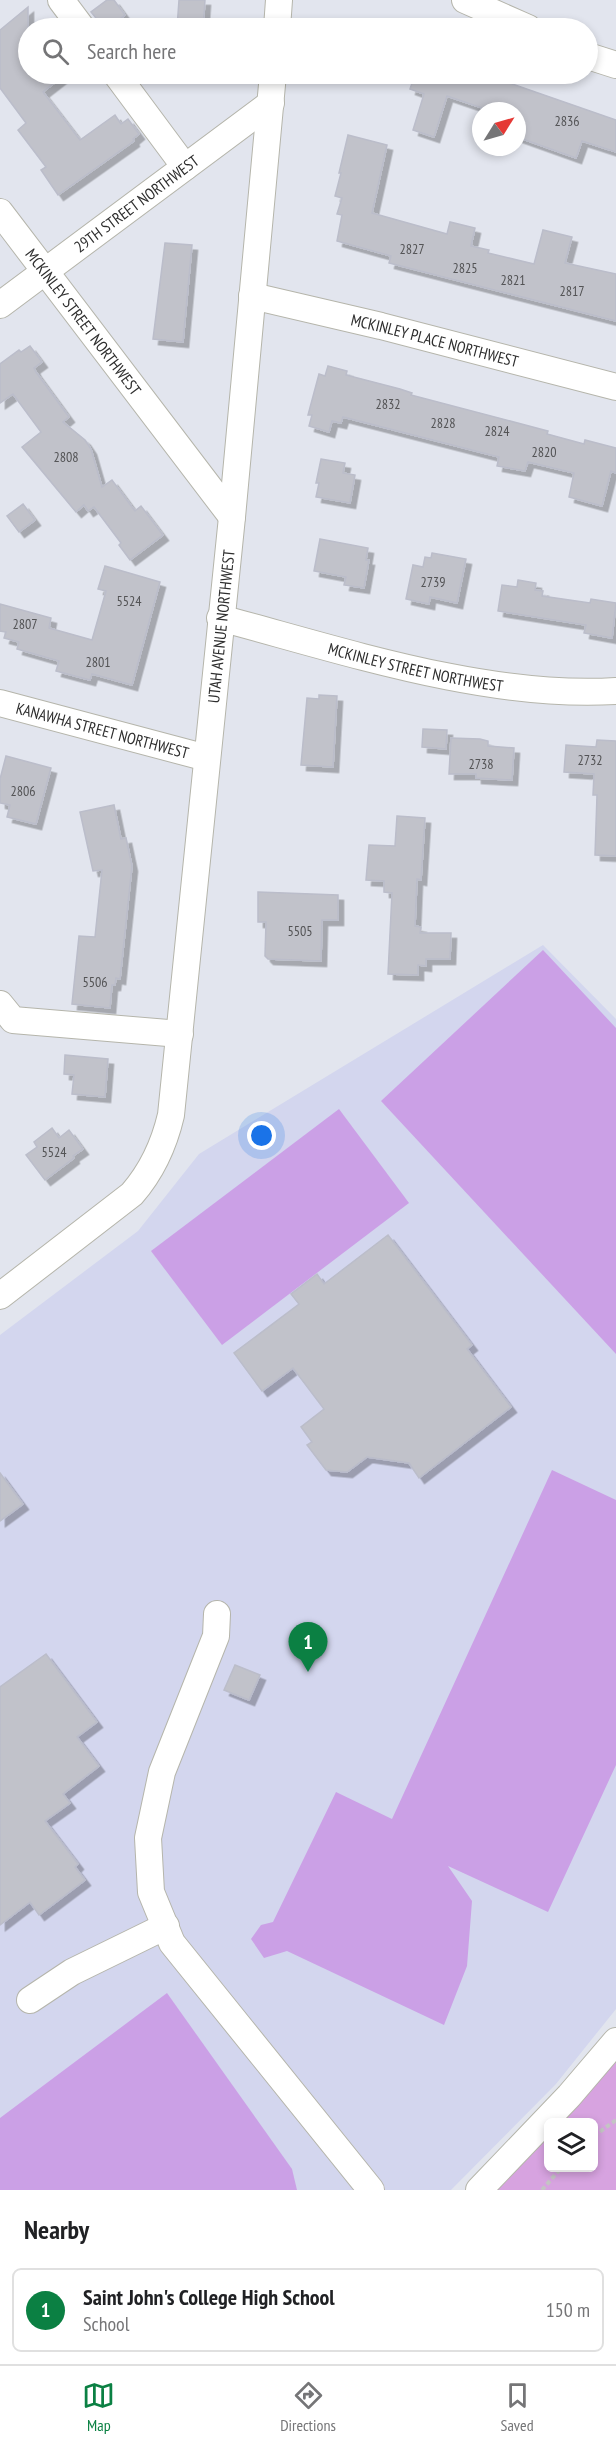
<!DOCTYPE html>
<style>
:root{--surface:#fff;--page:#f2f2f2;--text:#202124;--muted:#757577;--line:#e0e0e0;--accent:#0b8043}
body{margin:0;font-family:"PT Sans Narrow",sans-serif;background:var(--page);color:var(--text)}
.controls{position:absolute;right:18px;bottom:18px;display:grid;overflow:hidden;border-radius:9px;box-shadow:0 3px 9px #0003}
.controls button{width:54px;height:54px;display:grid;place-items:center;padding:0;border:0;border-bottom:2px solid var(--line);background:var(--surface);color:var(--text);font:30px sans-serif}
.compass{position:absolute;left:472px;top:102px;width:54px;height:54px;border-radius:50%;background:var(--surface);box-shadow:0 3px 9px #0003;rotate:53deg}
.you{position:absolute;left:262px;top:1136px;width:21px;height:21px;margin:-15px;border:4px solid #fff;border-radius:50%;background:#1a73e8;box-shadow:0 0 0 9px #1a73e833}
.badge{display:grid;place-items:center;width:39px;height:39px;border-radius:50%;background:var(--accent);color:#fff;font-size:20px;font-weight:700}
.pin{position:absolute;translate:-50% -50px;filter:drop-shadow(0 2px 3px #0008)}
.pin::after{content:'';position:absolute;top:32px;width:21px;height:18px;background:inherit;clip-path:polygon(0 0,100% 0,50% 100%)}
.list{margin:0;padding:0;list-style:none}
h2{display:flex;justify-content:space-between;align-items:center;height:78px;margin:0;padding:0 24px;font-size:26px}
h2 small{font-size:20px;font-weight:400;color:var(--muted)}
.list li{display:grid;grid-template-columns:39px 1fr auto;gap:18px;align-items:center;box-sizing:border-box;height:84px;margin:0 12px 12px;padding:0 12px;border:2px solid var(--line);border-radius:9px}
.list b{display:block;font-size:22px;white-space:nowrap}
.list p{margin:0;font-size:20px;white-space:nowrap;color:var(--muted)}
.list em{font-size:20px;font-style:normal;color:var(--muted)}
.icon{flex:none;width:33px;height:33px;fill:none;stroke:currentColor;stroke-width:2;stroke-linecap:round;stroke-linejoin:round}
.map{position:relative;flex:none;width:616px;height:2190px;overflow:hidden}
.search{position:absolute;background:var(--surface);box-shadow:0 3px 9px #0003;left:18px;right:18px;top:18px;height:66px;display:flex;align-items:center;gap:15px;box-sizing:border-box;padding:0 21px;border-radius:33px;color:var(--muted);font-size:22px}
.sheet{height:174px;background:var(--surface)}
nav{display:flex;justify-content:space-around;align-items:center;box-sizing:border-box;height:84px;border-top:2px solid var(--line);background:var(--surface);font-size:16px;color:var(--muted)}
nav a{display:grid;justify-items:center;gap:3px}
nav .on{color:var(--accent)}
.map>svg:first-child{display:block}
.education{fill:#d3d6ee}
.green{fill:#d7a3e0}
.pitch{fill:#cba0e6}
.building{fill:#c1c2ca;stroke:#bbbdca;stroke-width:1.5;filter:url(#shadow)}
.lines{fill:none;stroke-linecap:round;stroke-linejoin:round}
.minor-casing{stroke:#b5b5ab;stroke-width:28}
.path{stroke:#c4c4c4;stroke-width:4;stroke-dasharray:4.5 3;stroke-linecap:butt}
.minor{stroke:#fff;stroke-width:26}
.labels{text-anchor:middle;stroke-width:4.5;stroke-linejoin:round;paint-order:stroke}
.number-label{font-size:14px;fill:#535355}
.street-label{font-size:16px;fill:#2e2e2e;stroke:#fff}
</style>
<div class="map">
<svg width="616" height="2190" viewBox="0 0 616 2190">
<defs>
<filter id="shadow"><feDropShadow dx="5.5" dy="5.5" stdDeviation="0" flood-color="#0004"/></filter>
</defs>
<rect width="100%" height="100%" fill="#e2e5ee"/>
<polygon class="education" points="543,945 616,1019 616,2009 556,2084 451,2190 0,2190 0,1335 138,1231 199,1154"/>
<polygon class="green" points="616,2060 616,2190 495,2190 548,2134 548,2168 594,2168 594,2122 559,2122"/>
<g class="pitch">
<polygon points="543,950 616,1028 616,1354 381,1101"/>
<polygon points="339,1109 409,1203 222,1345 151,1251"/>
<polygon points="552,1470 616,1500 616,1765 548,1912 448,1866 472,1901 467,1966 444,2025 287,1951 264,1958 251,1939 261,1925 273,1922 336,1792 392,1819"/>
<polygon points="167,1993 292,2169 297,2190 0,2190 0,2118"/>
</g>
<g class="building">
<polygon points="107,0 114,0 125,15 109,28 104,28 91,12"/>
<polygon points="179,0 205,0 203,28 177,28"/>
<polygon points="28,7 28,74 66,74 43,92 80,140 115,115 121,124 128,119 139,134 133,139 134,141 58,195 41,170 46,167 18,130 26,123 0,88 0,30"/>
<polygon points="415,74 493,74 492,77 616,120 616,152 582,141 576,158 517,137 517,111 491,111 447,96 434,137 413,130 424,94 410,89"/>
<polygon points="348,135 387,145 372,213 447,234 450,222 475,228 471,246 489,250 488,253 534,264 543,230 572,237 565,263 616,274 616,321 389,263 391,256 337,241 342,215 337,214 342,198 335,196 341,173 339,173"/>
<polygon points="165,243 192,245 183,342 153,339"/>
<polygon points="30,346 42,362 34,368 36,372 69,417 63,422 85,440 91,449 102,487 112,480 135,511 141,506 163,535 130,560 119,545 121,543 94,507 88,511 84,505 76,512 22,447 41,432 13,394 0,403 0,364 19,350 21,352"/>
<polygon points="328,366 347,371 346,375 400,389 412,393 411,395 548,431 547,434 584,444 585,440 616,448 616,473 611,471 602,506 569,497 574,473 528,462 525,471 497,466 499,457 343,417 341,423 332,421 329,432 309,426 312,415 308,415 319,374 325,376"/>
<polygon points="321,459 345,463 343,473 355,475 350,503 316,497 319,483 316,483"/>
<polygon points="23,504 35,520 19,532 7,516"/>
<polygon points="320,539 368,548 366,560 369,560 364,588 344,585 346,577 314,571"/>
<polygon points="432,553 466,559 457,603 430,597 429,604 406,599 413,565 423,567 425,557 431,558"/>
<polygon points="105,566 160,582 132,685 92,674 90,680 56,671 59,661 17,649 19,642 4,638 6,632 0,631 0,604 51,618 49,628 92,640 106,591 98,589"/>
<polygon points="518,580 536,583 535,590 543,591 542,596 590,603 591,599 616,603 612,638 584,633 586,625 498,611 502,585 517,587"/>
<polygon points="319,695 337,696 333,767 301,765 307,698 319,699"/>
<polygon points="423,729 447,730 446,749 422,747"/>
<polygon points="451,738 480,739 488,741 488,746 514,748 512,780 476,778 476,774 449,774"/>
<polygon points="597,740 616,741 616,856 595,855 597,795 593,795 594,774 564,772 566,745 596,747"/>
<polygon points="6,756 51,768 36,824 7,817 10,805 0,803 0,779"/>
<polygon points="114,805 121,839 126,838 132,866 120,979 116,978 115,985 112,985 110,1008 72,1004 79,936 95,937 102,870 93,871 80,812"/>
<polygon points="397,816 425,818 421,880 417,879 415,926 421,927 420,933 451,933 450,959 426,959 426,966 418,965 418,975 388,974 392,893 384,892 384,881 366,880 369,845 395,846"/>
<polygon points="258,892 338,895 338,920 322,920 321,961 268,959 265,956 266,922 258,922"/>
<polygon points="65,1055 108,1059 105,1097 72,1094 74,1075 64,1074"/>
<polygon points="52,1128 59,1138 69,1130 83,1149 73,1156 74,1158 45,1180 26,1155 37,1147 34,1142"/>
<polygon points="388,1235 472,1345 467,1349 511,1407 419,1478 409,1463 367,1457 347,1472 326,1470 307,1445 312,1442 301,1427 324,1409 293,1368 262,1391 234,1353 299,1304 291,1294 317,1274 324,1284"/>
<polygon points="0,1473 23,1504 0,1521"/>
<polygon points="46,1654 97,1722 77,1737 99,1766 63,1794 70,1803 45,1821 78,1864 75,1867 85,1880 39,1915 30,1902 0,1925 0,1687"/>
<polygon points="235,1665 260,1675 249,1700 224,1690"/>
</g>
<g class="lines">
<g class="minor-casing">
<g id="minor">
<polyline points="61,0 82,28"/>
<polyline points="465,0 528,28"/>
<polyline points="277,28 279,0"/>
<polyline points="588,56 616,65"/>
<polyline points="116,74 185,167"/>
<path id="s1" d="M0,212L232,517"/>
<path id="s2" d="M252,296L381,326L616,387"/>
<path id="s3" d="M0,305L271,103"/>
<path id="s4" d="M220,618C344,651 487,699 616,691"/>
<path id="s5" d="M0,703L207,758"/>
<polyline points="0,1004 13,1020 180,1034"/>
<path id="s6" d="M0,1296L132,1194C152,1171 164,1145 171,1115L232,517L273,74"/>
<polyline points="217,1614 216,1636 162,1772 148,1838 151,1892 172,1943 371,2190"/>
<polyline points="30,2000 72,1972 166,1926"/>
<polyline points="479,2190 569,2096 616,2041"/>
</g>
</g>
<g class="path">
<polyline points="594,2136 616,2120"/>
<polyline points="542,2190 561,2168"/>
</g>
<use href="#minor" class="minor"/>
</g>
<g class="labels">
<g class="number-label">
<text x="567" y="126">2836</text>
<text x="412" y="254">2827</text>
<text x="465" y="273">2825</text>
<text x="513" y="285">2821</text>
<text x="572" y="296">2817</text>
<text x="388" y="409">2832</text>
<text x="443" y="428">2828</text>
<text x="497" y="436">2824</text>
<text x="544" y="457">2820</text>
<text x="66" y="462">2808</text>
<text x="433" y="587">2739</text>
<text x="129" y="606">5524</text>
<text x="25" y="629">2807</text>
<text x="98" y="667">2801</text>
<text x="590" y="765">2732</text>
<text x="481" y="769">2738</text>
<text x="23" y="796">2806</text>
<text x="300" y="936">5505</text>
<text x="95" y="987">5506</text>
<text x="54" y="1157">5524</text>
</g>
<g class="street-label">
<text dy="6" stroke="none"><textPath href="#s3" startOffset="170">29TH STREET NORTHWEST</textPath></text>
<text dy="6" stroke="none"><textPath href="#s1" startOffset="138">MCKINLEY STREET NORTHWEST</textPath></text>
<text dy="6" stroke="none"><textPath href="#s2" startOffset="188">MCKINLEY PLACE NORTHWEST</textPath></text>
<text dy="6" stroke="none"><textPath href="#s6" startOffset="747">UTAH AVENUE NORTHWEST</textPath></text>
<text dy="6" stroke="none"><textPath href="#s4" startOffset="202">MCKINLEY STREET NORTHWEST</textPath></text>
<text dy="6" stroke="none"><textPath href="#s5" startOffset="106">KANAWHA STREET NORTHWEST</textPath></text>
</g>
</g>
</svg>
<div class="controls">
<button><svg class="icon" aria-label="layers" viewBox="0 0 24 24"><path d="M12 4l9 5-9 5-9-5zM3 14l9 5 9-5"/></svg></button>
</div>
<svg class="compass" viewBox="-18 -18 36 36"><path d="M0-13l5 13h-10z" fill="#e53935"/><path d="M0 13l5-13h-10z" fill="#757577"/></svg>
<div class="you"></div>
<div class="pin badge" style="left:308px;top:1672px">1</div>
<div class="search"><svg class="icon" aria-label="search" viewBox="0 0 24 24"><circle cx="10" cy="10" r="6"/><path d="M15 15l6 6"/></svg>Search here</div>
</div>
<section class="sheet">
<h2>Nearby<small></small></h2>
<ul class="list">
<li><span class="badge">1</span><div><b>Saint John's College High School</b><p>School</p></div><em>150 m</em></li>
</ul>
</section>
<nav>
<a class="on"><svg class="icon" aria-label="map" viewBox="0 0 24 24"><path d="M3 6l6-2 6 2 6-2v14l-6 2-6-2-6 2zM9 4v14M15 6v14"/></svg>Map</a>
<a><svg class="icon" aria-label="directions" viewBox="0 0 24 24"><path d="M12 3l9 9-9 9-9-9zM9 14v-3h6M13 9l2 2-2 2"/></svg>Directions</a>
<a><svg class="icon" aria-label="saved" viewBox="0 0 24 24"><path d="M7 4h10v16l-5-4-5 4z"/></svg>Saved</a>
</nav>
